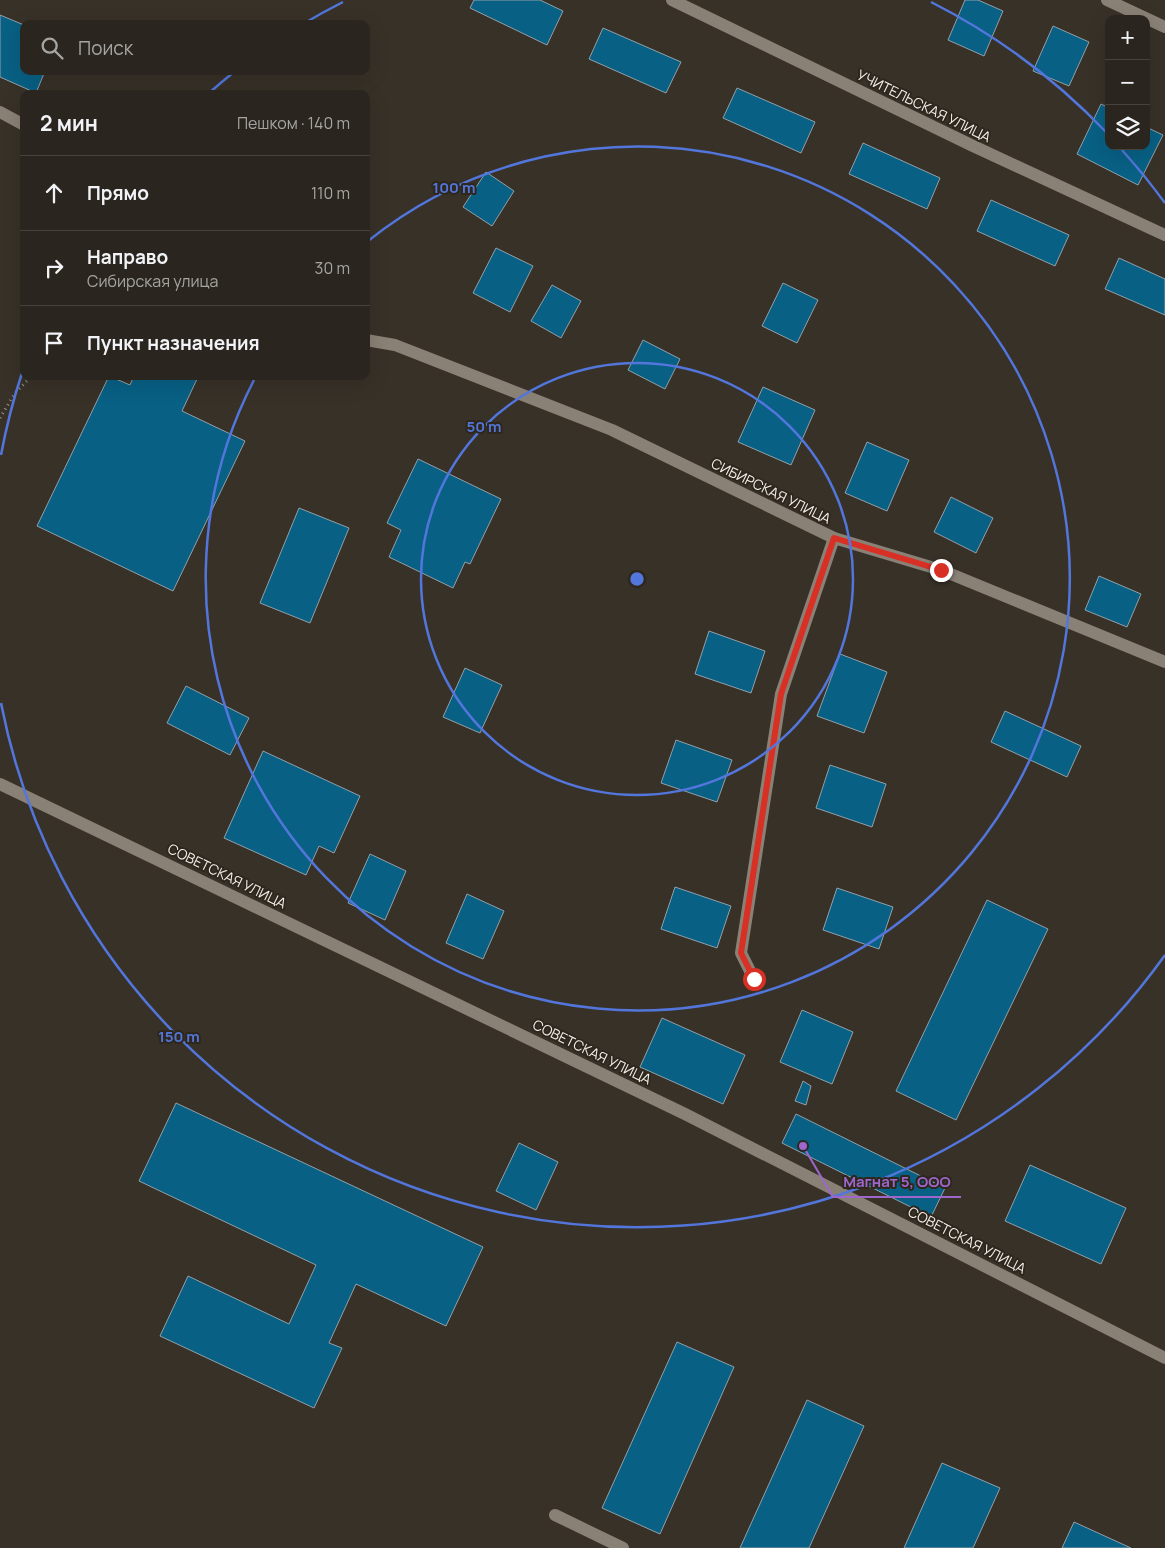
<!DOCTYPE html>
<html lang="ru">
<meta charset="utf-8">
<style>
:root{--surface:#2a251e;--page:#322d27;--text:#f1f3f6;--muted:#a5a5a4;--line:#46423c}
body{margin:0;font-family:Manrope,sans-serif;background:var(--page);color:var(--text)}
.controls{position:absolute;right:15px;top:15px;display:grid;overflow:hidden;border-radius:10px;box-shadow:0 5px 20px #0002}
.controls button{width:45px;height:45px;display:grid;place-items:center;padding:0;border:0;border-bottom:1px solid var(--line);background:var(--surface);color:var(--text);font:25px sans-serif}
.stop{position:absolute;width:15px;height:15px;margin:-11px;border:4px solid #d93025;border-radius:50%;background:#fff}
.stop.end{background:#d93025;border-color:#fff;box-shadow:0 1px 5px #0008}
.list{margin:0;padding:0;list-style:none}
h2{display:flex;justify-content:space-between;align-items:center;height:65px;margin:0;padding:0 20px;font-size:21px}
h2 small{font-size:16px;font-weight:400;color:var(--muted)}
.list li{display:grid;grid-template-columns:32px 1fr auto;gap:15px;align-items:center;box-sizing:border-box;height:75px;padding:0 20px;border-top:1px solid var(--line)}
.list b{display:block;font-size:19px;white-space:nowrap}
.list p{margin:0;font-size:16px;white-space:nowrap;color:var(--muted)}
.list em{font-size:16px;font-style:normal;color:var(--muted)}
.icon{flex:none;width:28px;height:28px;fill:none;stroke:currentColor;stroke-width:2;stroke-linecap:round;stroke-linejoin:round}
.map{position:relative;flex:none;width:1165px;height:1548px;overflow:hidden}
.search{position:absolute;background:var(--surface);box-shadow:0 5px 20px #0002;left:20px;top:20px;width:350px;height:55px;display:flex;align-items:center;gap:12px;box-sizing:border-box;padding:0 18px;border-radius:10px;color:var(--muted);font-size:19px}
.panel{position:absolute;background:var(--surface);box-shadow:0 5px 20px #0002;left:20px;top:90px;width:350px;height:290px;border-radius:10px}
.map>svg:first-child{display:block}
.building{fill:#086084;stroke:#92a0a8}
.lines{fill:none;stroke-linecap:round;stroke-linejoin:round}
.path{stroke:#969089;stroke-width:3;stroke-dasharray:1 4;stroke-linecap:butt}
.street{stroke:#8a8176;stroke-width:12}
.secondary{stroke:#8a8176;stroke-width:12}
.route{stroke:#d93025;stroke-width:6}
.ring{fill:none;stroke:#5276dc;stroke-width:2.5}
.labels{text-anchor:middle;stroke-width:4;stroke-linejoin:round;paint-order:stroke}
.street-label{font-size:14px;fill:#f3efe9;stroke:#2e271e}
.centre{fill:#5276dc;stroke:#2e271e;stroke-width:2.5}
.ring-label{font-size:15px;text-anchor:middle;font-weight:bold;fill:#5276dc;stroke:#2e271e;stroke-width:4;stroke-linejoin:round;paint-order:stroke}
.leader{fill:none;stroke:#9f66cc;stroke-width:2}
.callout-dot{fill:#9f66cc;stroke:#2e271e;stroke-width:2}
.callout-label{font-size:15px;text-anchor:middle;font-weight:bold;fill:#9f66cc;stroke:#2e271e;stroke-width:4;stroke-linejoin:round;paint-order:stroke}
</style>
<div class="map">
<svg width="1165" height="1548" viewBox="0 0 1165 1548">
<rect width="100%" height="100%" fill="#383128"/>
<g class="building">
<polygon points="474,0 540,0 563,11 547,45 470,8"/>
<polygon points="965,0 978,0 1003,11 984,56 948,40"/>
<polygon points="0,15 24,25 24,71 45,71 36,93 0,77"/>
<polygon points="1053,26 1089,42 1069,86 1033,71"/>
<polygon points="603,28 681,62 666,93 589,59"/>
<polygon points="737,88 815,122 801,153 723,118"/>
<polygon points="1101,104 1109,108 1109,146 1146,146 1146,127 1163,135 1138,185 1077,154"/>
<polygon points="863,143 940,178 927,209 849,174"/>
<polygon points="486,172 514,191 492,226 463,207"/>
<polygon points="991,200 1069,235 1055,266 977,231"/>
<polygon points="496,248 533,266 510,312 473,293"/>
<polygon points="1119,258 1165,279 1165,315 1105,289"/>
<polygon points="783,283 818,300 797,343 762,326"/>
<polygon points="552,285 581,301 561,338 531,321"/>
<polygon points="643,340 680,359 665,389 628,370"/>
<polygon points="109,376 130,385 134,376 190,376 197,379 182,411 245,441 173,591 37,526"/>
<polygon points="763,387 815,410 791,465 738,442"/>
<polygon points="867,442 909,460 887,511 845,493"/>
<polygon points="418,459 501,499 470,564 465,562 453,588 389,557 401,530 387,523"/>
<polygon points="951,497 993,518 976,553 934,532"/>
<polygon points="299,508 349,528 310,623 260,603"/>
<polygon points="1099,576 1141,594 1127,627 1085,610"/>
<polygon points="709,631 765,651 751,693 695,674"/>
<polygon points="840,654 887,672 864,733 817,716"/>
<polygon points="465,668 502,685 480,733 443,717"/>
<polygon points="186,686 249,718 230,755 167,723"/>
<polygon points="1005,711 1081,746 1067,777 991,742"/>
<polygon points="676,740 732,760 717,802 661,783"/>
<polygon points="263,751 360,796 334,853 319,846 306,875 224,838"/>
<polygon points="830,765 886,784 872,827 816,808"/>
<polygon points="370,854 406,871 385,920 348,903"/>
<polygon points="675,887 731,906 717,948 661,929"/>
<polygon points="837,888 893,907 879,949 823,930"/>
<polygon points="467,894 504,911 483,959 446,943"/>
<polygon points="987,900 1048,929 956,1120 896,1091"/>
<polygon points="802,1010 853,1032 832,1084 780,1062"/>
<polygon points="662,1018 745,1055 723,1104 640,1067"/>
<polygon points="803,1081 811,1086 806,1105 795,1101"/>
<polygon points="176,1103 483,1247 446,1326 356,1284 329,1343 342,1348 314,1408 160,1336 188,1276 289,1324 316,1265 139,1181"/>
<polygon points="796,1114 945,1188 931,1217 782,1143"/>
<polygon points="519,1143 558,1162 536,1210 496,1191"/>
<polygon points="1030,1165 1126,1208 1101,1264 1005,1221"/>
<polygon points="677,1342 734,1367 660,1534 602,1508"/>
<polygon points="807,1400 864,1426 809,1548 740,1548"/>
<polygon points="942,1463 1000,1488 973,1548 904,1548"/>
<polygon points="1074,1522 1131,1548 1062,1548"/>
</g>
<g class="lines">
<polyline class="path" points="0,418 15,393 32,376"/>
<g class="street">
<polyline points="672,0 971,145 1165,235"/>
<polyline points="1107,0 1165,27"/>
<polyline points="0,112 24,125"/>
<polyline points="366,340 395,345 612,430 834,538 941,570 1165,662"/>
<polyline points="754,979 741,953 781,694 834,538"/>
<polyline points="555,1515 623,1548"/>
</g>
<polyline class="secondary" points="0,784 685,1114 1165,1358"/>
</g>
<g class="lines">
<polyline class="route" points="754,979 741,953 781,694 834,538 941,570"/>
</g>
<g class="ring">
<circle cx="637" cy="579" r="216"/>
<path d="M368 241A432 432 0 1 1 254 380"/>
<path d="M1165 955A648 648 0 0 1 1 703M1 455A648 648 0 0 1 22 373M208 94A648 648 0 0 1 234 72M303 24A648 648 0 0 1 343 2M931 2A648 648 0 0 1 1107 133M1122 150A648 648 0 0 1 1165 203"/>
</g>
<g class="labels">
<g class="street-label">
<text transform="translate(924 106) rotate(26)" y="5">УЧИТЕЛЬСКАЯ УЛИЦА</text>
<text transform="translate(771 491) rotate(26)" y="5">СИБИРСКАЯ УЛИЦА</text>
<text transform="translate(227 876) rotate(26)" y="5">СОВЕТСКАЯ УЛИЦА</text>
<text transform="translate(592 1052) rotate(26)" y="5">СОВЕТСКАЯ УЛИЦА</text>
<text transform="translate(967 1240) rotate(27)" y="5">СОВЕТСКАЯ УЛИЦА</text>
</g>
</g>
<circle cx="637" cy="579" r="8" class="centre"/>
<g class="ring-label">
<text x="454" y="193">100 m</text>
<text x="484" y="432">50 m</text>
<text x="179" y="1042">150 m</text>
</g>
<path class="leader" d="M803 1146L833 1197H961"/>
<circle class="callout-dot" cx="803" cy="1146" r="5"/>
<g class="callout-label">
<text x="897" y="1187">Магнат 5, ООО</text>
</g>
</svg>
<div class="controls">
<button>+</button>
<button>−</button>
<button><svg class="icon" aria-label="layers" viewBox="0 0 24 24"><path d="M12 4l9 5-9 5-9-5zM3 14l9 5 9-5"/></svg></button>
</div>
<div class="stop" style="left:754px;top:979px"></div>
<div class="stop end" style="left:941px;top:570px"></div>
<div class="search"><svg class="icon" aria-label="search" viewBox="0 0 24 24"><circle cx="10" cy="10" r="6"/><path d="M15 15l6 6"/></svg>Поиск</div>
<section class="panel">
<h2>2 мин<small>Пешком · 140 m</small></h2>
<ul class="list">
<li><svg class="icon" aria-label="ahead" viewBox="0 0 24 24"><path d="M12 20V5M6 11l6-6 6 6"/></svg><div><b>Прямо</b></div><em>110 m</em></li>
<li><svg class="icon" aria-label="right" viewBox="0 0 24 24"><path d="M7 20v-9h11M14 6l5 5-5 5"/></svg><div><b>Направо</b><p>Сибирская улица</p></div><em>30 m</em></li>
<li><svg class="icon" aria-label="arrive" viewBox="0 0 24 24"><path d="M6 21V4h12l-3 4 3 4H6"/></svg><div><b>Пункт назначения</b></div></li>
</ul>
</section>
</div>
